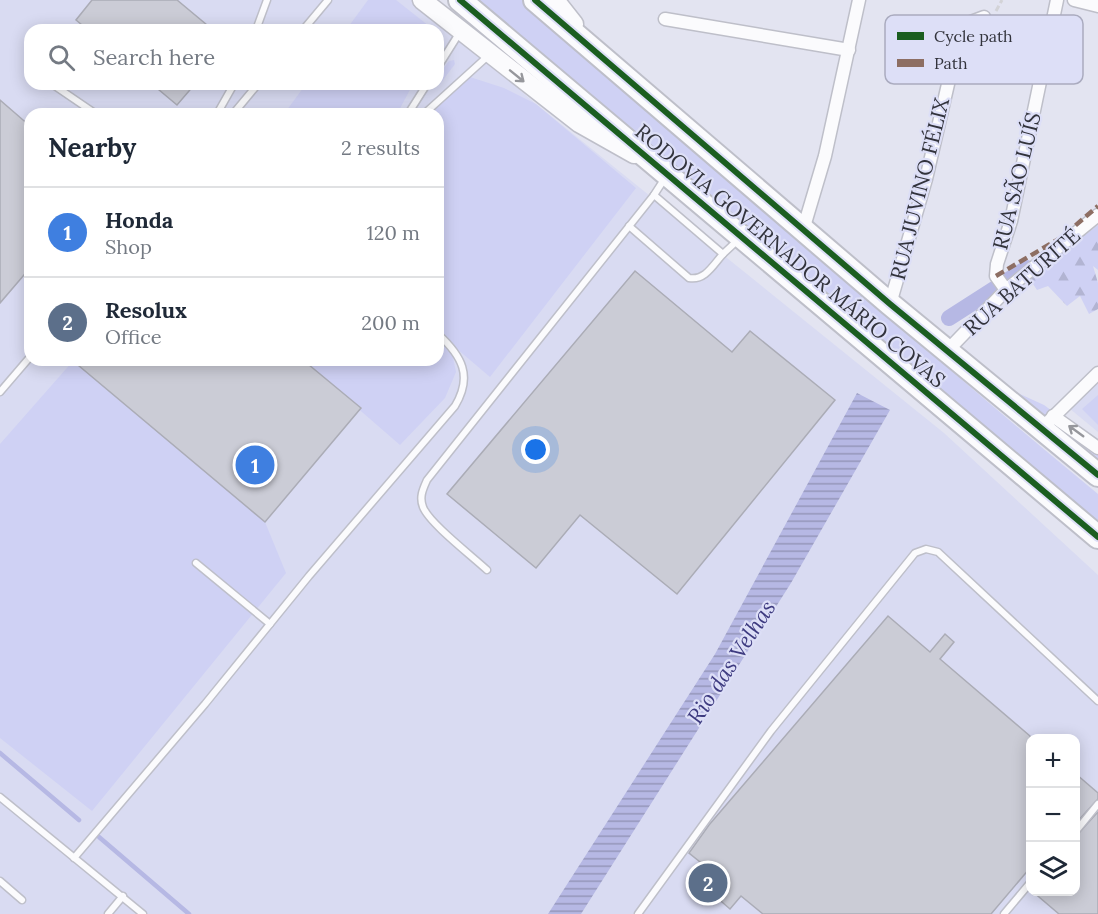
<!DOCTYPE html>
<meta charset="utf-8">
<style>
:root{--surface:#fff;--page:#f6f6f7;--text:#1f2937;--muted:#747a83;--line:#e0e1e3;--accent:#1a73e8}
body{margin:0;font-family:Lora,serif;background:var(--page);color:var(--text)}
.controls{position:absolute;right:18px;bottom:18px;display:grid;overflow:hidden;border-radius:12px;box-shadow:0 3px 15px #0003}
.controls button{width:54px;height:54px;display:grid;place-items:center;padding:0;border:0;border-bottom:2px solid var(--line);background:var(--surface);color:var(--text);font:30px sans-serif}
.you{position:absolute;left:536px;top:450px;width:21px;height:21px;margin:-15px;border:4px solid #fff;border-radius:50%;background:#1a73e8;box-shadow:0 0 0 9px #1a73e833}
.badge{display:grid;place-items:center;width:39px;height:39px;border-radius:50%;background:var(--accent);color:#fff;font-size:20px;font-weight:700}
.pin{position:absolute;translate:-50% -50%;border:3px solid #fff;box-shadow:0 2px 6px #0006}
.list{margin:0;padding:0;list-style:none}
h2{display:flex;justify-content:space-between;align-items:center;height:78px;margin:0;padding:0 24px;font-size:26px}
h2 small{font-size:20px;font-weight:400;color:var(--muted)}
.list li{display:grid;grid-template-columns:39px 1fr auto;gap:18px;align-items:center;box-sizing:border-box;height:90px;padding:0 24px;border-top:2px solid var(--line)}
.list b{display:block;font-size:22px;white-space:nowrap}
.list p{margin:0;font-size:20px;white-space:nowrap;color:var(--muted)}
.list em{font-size:20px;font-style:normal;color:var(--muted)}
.icon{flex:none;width:33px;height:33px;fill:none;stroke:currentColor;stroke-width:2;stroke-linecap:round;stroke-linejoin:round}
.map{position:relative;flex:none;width:1098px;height:914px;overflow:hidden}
.search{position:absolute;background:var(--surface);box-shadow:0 3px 15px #0003;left:24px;top:24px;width:420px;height:66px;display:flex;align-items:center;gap:15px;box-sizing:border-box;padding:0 21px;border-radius:18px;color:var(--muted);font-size:22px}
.panel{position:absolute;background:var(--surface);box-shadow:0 3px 15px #0003;left:24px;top:108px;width:420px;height:258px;border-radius:18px}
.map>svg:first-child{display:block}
.built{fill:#d9dbf2;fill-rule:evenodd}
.grass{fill:#cfd1f4}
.forest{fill:url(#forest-firs)}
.water{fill:url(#water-rules)}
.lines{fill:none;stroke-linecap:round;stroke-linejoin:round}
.stream{stroke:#b6b8e4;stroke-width:4.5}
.canal{stroke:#b6b8e4;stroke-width:16}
.building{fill:#cbccd6;stroke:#abacb6;stroke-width:1.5}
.lane-casing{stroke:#bebfc9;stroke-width:9}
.street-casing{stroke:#bebfc9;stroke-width:15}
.secondary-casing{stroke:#bebfc9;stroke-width:21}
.highway-casing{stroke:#bebfc9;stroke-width:26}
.path{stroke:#d3d3d7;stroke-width:3;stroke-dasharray:6 3;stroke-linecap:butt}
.lane{stroke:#fbfbfd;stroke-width:6}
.street{stroke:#fbfbfd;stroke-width:12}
.secondary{stroke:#fbfbfd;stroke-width:18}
.highway{stroke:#fbfbfd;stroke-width:22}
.quiet{stroke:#8d6e63;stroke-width:4.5;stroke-dasharray:9 4.5;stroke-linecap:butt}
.cycleway-casing{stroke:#dddff7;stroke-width:10}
.cycleway{stroke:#1b5e20;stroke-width:6}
.oneway{stroke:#96979c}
.labels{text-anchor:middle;stroke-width:4.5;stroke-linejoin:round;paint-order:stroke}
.street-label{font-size:21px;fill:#32333c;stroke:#dddff7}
.water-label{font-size:22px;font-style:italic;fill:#3e3b80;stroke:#dddff7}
.key{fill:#dddff7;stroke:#aaabbf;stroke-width:1.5}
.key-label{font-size:16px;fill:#32333c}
</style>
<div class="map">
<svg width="1098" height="914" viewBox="0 0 1098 914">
<defs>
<pattern id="forest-firs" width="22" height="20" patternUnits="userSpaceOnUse" patternTransform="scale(1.5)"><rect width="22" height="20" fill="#cfd1f4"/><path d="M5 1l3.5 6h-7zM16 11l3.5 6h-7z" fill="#b2b4d2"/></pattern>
<pattern id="water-rules" width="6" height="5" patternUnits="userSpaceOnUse" patternTransform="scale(1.5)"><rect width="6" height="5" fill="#b6b8e4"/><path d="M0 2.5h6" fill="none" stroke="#9596ba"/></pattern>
</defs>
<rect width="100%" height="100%" fill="#e3e4f1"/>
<g class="built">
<path d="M0,0H415L536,104L944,433L1098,575V914H0ZM30,30H438V84H30ZM30,114H438V360H30ZM1030,738H1076V892H1030Z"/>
<polygon points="1098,379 1098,432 1069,408"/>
</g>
<g class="grass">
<polygon points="368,0 396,0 434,30 346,30"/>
<path d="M478,0H524C717,163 903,334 1098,494V523Z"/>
<polygon points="454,60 455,64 440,84 433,87 433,84 438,84 438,76 449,61"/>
<polygon points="470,77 504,88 536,104 636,188 490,377 450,343 456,372 445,398 400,445 302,360 438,360 438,114 429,114"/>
<polygon points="306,84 413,84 397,114 284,114"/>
<polygon points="73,361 265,522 286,573 92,811 0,738 0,444"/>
<polygon points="993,382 1044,405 1098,445 1098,467"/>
<polygon points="1098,395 1098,425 1082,409"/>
</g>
<polygon class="forest" points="1098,225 1098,270 1093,266 1098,283 1098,309 1089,314 1080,296 1067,306 1048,286 1037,290 1029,278"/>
<polygon class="water" points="857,393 890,410 791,583 581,914 548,914 715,654"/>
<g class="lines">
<g class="stream">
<polyline points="0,753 79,820"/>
<polyline points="99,837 189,914"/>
</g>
<polyline class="canal" points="949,318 1027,268"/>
</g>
<g class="building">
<polygon points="92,0 177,0 213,30 88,30 76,20"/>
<polygon points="152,84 195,84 177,105"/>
<polygon points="0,100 30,126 30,268 0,303"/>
<polygon points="635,271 732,352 750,331 835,400 677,594 580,515 536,568 447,494"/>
<polygon points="72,360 303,360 361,408 265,522"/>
<polygon points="888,616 930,652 945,634 954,642 940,659 1030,736 1030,868 991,914 763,914 741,896 730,909 699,882 710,870 689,853 709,825"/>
<polygon points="1076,774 1098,793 1098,799 1076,823"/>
<polygon points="1098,812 1098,914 1059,914 1032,891 1076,891 1076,836"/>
</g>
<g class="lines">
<g class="lane-casing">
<g id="lane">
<polyline points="256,30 267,0"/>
<polyline points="303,30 328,0"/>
<polyline points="438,67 460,32"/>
<polyline points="52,84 96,114"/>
<polyline points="217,114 234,84"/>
<polyline points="233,114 258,84"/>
<polyline points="408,114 427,84"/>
<polyline points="424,114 488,56"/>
<polyline points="665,178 654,195 723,254 739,239"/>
<path d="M629,226L689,278C705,281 713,265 723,254"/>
<polyline points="0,392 30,357"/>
<polyline points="196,563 270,624"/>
<path d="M487,570C472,556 429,523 423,507C419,497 423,489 427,480L654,195"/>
<polyline points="0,797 143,914"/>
<polyline points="1076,831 1098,804"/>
<path d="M74,858L205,704L309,576L455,406C473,376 462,356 438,334"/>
<polyline points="0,881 22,900"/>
<polyline points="108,914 123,896"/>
<polyline points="638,914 771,731 915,553 926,549 938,552 1098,701"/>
<polyline points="1004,914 1030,883"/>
</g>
</g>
<g class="street-casing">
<g id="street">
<polyline points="1074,0 1098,6"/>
<polyline points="665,19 849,50"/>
<polyline points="803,230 825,156 859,0"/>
<polyline points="1006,290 996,276 997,264 1011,221 1057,0"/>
<polyline points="890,304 926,179 958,41 968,23 984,17"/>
<polyline points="947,351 1006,290 1098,215"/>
<polyline points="1053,416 1098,448"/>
<polyline points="1041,429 1098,373"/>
</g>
</g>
<g class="secondary-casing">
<g id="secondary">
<polyline points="422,0 579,123 634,154"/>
<polyline points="555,0 574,24"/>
</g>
</g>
<g class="highway-casing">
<g id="highway">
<polyline points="460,0 1098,537"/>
<polyline points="535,0 890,304 1098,475"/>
</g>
</g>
<polyline class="path" points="996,11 1002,0"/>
<use href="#lane" class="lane"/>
<use href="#street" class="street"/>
<use href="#secondary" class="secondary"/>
<use href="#highway" class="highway"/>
<polyline class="quiet" points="996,276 1062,237 1098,206"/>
<g class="cycleway-casing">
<g id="cycleway">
<polyline points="460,0 1098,537"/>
<polyline points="535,0 890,304 1098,475"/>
</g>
</g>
<use href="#cycleway" class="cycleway"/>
</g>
<defs><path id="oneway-shaft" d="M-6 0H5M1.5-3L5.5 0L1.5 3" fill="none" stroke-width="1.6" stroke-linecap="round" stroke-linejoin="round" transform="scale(1.5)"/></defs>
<g class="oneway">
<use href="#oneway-shaft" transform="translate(517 76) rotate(39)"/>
<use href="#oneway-shaft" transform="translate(1076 431) rotate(-144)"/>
</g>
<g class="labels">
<g class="street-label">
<text transform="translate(1017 181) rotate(-76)" y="7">RUA SÃO LUÍS</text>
<text transform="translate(920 189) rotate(-76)" y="7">RUA JUVINO FÉLIX</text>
<text transform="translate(790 256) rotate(40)" y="7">RODOVIA GOVERNADOR MÁRIO COVAS</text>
<text transform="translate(1022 282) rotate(-42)" y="7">RUA BATURITÉ</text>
</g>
<g class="water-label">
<text transform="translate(731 662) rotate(-57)" y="8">Rio das Velhas</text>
</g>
</g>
<rect x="885" y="15" width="198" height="69" rx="9" class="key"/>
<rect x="897" y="32" width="27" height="8" fill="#1b5e20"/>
<rect x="897" y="59" width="27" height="8" fill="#8d6e63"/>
<g class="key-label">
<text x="934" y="42">Cycle path</text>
<text x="934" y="69">Path</text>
</g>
</svg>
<div class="controls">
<button>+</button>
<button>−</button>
<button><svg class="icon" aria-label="layers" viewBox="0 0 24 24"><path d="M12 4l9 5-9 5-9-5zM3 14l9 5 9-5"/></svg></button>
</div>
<div class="you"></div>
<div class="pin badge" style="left:255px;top:465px;background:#3f7fe0">1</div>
<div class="pin badge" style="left:708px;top:883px;background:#5c6f8a">2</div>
<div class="search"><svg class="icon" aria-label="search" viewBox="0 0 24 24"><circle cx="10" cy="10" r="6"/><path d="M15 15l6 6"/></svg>Search here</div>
<section class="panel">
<h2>Nearby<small>2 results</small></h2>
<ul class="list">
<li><span class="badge" style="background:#3f7fe0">1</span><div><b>Honda</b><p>Shop</p></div><em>120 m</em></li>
<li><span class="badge" style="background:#5c6f8a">2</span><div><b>Resolux</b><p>Office</p></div><em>200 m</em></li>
</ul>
</section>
</div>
